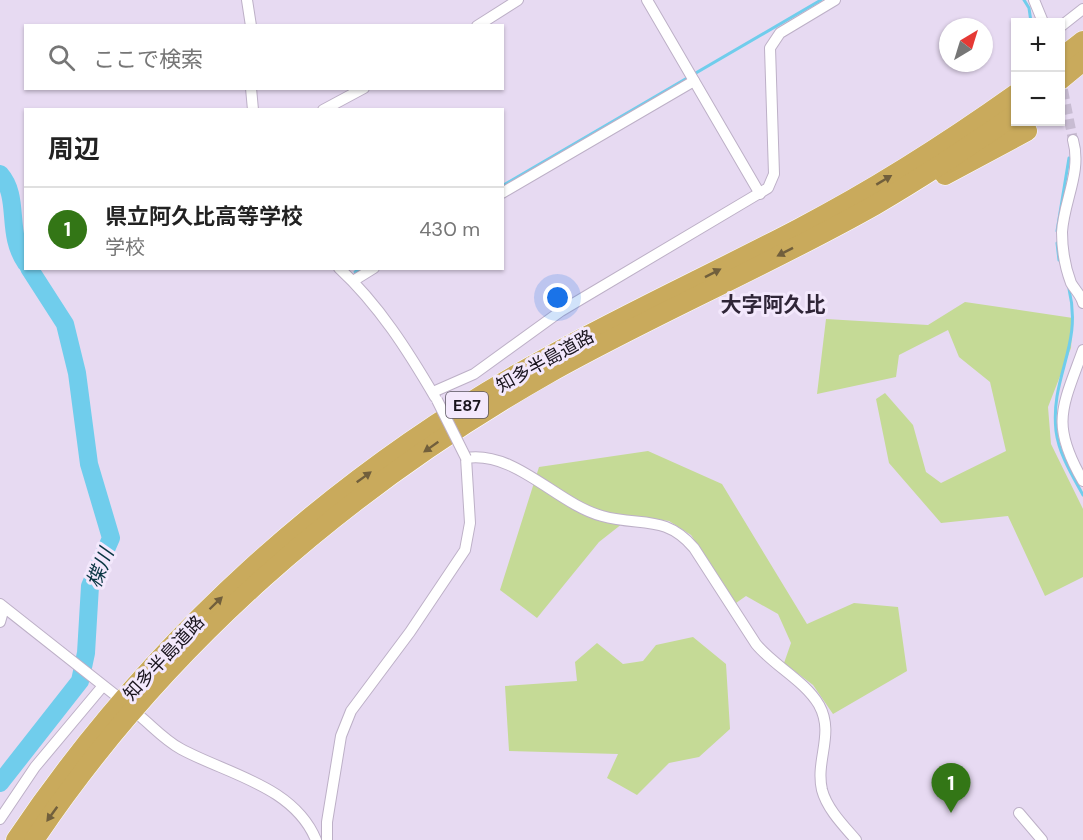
<!DOCTYPE html>
<html lang="ja">
<meta charset="utf-8">
<style>
:root{--surface:#fff;--page:#f2f2f2;--text:#222;--muted:#767676;--line:#e0e0e0;--accent:#337616}
body{margin:0;font-family:"DM Sans","Noto Sans JP",sans-serif;background:var(--page);color:var(--text)}
.controls{position:absolute;right:18px;top:18px;display:grid;overflow:hidden;border-radius:0px;box-shadow:0 2px 4px #0004}
.controls button{width:54px;height:54px;display:grid;place-items:center;padding:0;border:0;border-bottom:2px solid var(--line);background:var(--surface);color:var(--text);font:30px sans-serif}
.compass{position:absolute;left:939px;top:18px;width:54px;height:54px;border-radius:50%;background:var(--surface);box-shadow:0 2px 4px #0004;rotate:38deg}
.you{position:absolute;left:558px;top:298px;width:21px;height:21px;margin:-15px;border:4px solid #fff;border-radius:50%;background:#1a73e8;box-shadow:0 0 0 9px #1a73e833}
.badge{display:grid;place-items:center;width:39px;height:39px;border-radius:50%;background:var(--accent);color:#fff;font-size:20px;font-weight:700}
.pin{position:absolute;translate:-50% -50px;filter:drop-shadow(0 2px 3px #0008)}
.pin::after{content:'';position:absolute;top:32px;width:21px;height:18px;background:inherit;clip-path:polygon(0 0,100% 0,50% 100%)}
.list{margin:0;padding:0;list-style:none}
h2{display:flex;justify-content:space-between;align-items:center;height:78px;margin:0;padding:0 24px;font-size:26px}
h2 small{font-size:20px;font-weight:400;color:var(--muted)}
.list li{display:grid;grid-template-columns:39px 1fr auto;gap:18px;align-items:center;box-sizing:border-box;height:84px;padding:0 24px;border-top:2px solid var(--line)}
.list b{display:block;font-size:22px;white-space:nowrap}
.list p{margin:0;font-size:20px;white-space:nowrap;color:var(--muted)}
.list em{font-size:20px;font-style:normal;color:var(--muted)}
.icon{flex:none;width:33px;height:33px;fill:none;stroke:currentColor;stroke-width:2;stroke-linecap:round;stroke-linejoin:round}
.map{position:relative;flex:none;width:1083px;height:840px;overflow:hidden}
.search{position:absolute;background:var(--surface);box-shadow:0 2px 4px #0004;left:24px;top:24px;width:480px;height:66px;display:flex;align-items:center;gap:15px;box-sizing:border-box;padding:0 21px;border-radius:0px;color:var(--muted);font-size:22px}
.panel{position:absolute;background:var(--surface);box-shadow:0 2px 4px #0004;left:24px;top:108px;width:480px;height:162px;border-radius:0px}
.map>svg:first-child{display:block}
.green{fill:#c5da96}
.lines{fill:none;stroke-linecap:round;stroke-linejoin:round}
.stream{stroke:#70cdec;stroke-width:3}
.river{stroke:#70cdec;stroke-width:18}
.street-tunnel{stroke:#c8bcd2;stroke-width:10;stroke-dasharray:10 5;stroke-linecap:butt}
.street-casing{stroke:#bdb0c7;stroke-width:12}
.highway-casing{stroke:#fff;stroke-width:21}
.street{stroke:#fff;stroke-width:10}
.highway{stroke:#c9aa5c;stroke-width:20}
.street-bridge-casing{stroke:#bdb0c7;stroke-width:12;stroke-linecap:butt}
.street-bridge{stroke:#fff;stroke-width:10}
.oneway{fill:#715f3c}
.labels{text-anchor:middle;stroke-width:6;stroke-linejoin:round;paint-order:stroke}
.shield{fill:#f3e8fc;stroke:#5a5460;stroke-width:1.5}
.shield-label{font-size:16px;font-weight:bold;fill:#19141d}
.street-label{font-size:18px;fill:#19141d;stroke:#f3e8fc}
.water-label{font-size:20px;font-style:italic;fill:#083542;stroke:#f3e8fc}
.quarter-label{font-size:21px;font-weight:bold;fill:#2f2537;stroke:#f3e8fc}
</style>
<div class="map">
<svg width="1083" height="840" viewBox="0 0 1083 840">
<rect width="100%" height="100%" fill="#e7daf2"/>
<g class="green">
<polygon points="965,302 1073,318 1071,348 1048,407 1051,444 1083,509 1083,577 1045,596 1008,516 941,523 889,463 876,399 885,393 913,425 926,472 941,483 1006,451 990,382 959,357 948,330 899,355 896,377 817,394 826,319 928,325"/>
<polygon points="648,451 722,484 807,624 854,603 898,607 907,671 833,714 813,685 784,663 791,643 778,614 746,596 736,603 691,535 669,521 632,516 599,542 537,618 500,590 539,467"/>
<polygon points="693,637 726,664 730,729 699,757 669,763 637,795 607,778 618,754 509,751 505,686 577,681 575,662 597,643 623,664 643,661 656,645"/>
</g>
<g class="lines">
<g class="stream">
<polyline points="1024,0 1029,8 1031,22"/>
<polyline points="502,186 821,0"/>
<polyline points="1057,231 1069,158"/>
<polyline points="1057,243 1059,260"/>
<polyline points="355,272 361,268"/>
<path d="M1069,289C1083,346 1050,376 1056,431C1059,454 1072,475 1083,495"/>
</g>
<g class="river">
<path d="M0,174C21,198 5,233 26,263"/>
<polyline points="0,783 80,681 86,653 90,586 111,538 89,464 77,373 65,324 29,268"/>
</g>
<polyline class="street-tunnel" points="1060,75 1073,140"/>
<g class="street-casing">
<g id="street">
<polyline points="247,0 251,26"/>
<polyline points="647,0 760,194"/>
<polyline points="1034,0 1043,22"/>
<polyline points="477,26 518,0"/>
<polyline points="1060,27 1083,9"/>
<polyline points="251,88 253,110"/>
<polyline points="323,110 364,88"/>
<path d="M1073,140C1082,172 1064,200 1062,232C1062,249 1065,267 1071,283C1075,290 1081,295 1083,303"/>
<polyline points="502,193 694,81"/>
<path d="M339,268C379,305 408,351 435,397"/>
<polyline points="353,281 374,268"/>
<path d="M1083,350C1062,408 1050,424 1083,481"/>
<polyline points="433,392 474,374 561,311 768,188 774,174 770,48 780,33 835,0"/>
<polyline points="0,604 114,694"/>
<polyline points="0,622 4,608"/>
<path d="M141,717C154,728 166,741 181,749C227,774 294,786 316,840"/>
<polyline points="1019,813 1042,840"/>
<polyline points="0,819 35,767 102,687"/>
<path d="M327,840V822L341,736L351,711L410,632L465,550L470,523L466,458C515,450 557,504 602,516C641,527 665,514 694,548L756,644C774,666 804,680 819,705C835,734 815,760 822,790C827,809 844,826 856,840"/>
</g>
</g>
<g class="highway-casing">
<g id="highway">
<polyline points="1060,59 1083,41"/>
<polyline points="1060,80 1083,61"/>
<polyline points="945,175 1027,131"/>
<path d="M16,840C150,641 335,473 546,358C629,312 716,272 800,228C875,189 947,143 1016,94"/>
<path d="M34,840C164,646 347,488 549,373C656,313 769,265 875,205C923,177 970,146 1016,114"/>
</g>
</g>
<use href="#street" class="street"/>
<use href="#highway" class="highway"/>
<g class="street-bridge-casing">
<polyline id="street-bridge" points="437,400 466,458"/>
</g>
<use href="#street-bridge" class="street-bridge"/>
</g>
<defs><path id="oneway-solid" d="M-6-.8H1V-3.2L6.5 0L1 3.2V.8H-6Z" transform="scale(1.5)"/></defs>
<g class="oneway">
<use href="#oneway-solid" transform="translate(884 180) rotate(-31)"/>
<use href="#oneway-solid" transform="translate(785 252) rotate(153)"/>
<use href="#oneway-solid" transform="translate(713 273) rotate(-27)"/>
<use href="#oneway-solid" transform="translate(431 447) rotate(145)"/>
<use href="#oneway-solid" transform="translate(364 477) rotate(-36)"/>
<use href="#oneway-solid" transform="translate(216 603) rotate(-44)"/>
<use href="#oneway-solid" transform="translate(52 814) rotate(126)"/>
</g>
<g class="labels">
<rect class="shield" x="446" y="392" width="42" height="26" rx="4.5"/>
<g class="shield-label">
<text x="467" y="411">E87</text>
</g>
<g class="street-label">
<text transform="translate(545 361) rotate(-29)" y="6">知多半島道路</text>
<text transform="translate(164 658) rotate(-47)" y="6">知多半島道路</text>
</g>
<g class="water-label">
<text transform="translate(100 568) rotate(-69)" y="7">楪川</text>
</g>
<g class="quarter-label">
<text x="773" y="312">大字阿久比</text>
</g>
</g>
</svg>
<div class="controls">
<button>+</button>
<button>−</button>
</div>
<svg class="compass" viewBox="-18 -18 36 36"><path d="M0-13l5 13h-10z" fill="#e53935"/><path d="M0 13l5-13h-10z" fill="#767676"/></svg>
<div class="you"></div>
<div class="pin badge" style="left:951px;top:813px">1</div>
<div class="search"><svg class="icon" aria-label="search" viewBox="0 0 24 24"><circle cx="10" cy="10" r="6"/><path d="M15 15l6 6"/></svg>ここで検索</div>
<section class="panel">
<h2>周辺<small></small></h2>
<ul class="list">
<li><span class="badge">1</span><div><b>県立阿久比高等学校</b><p>学校</p></div><em>430 m</em></li>
</ul>
</section>
</div>
